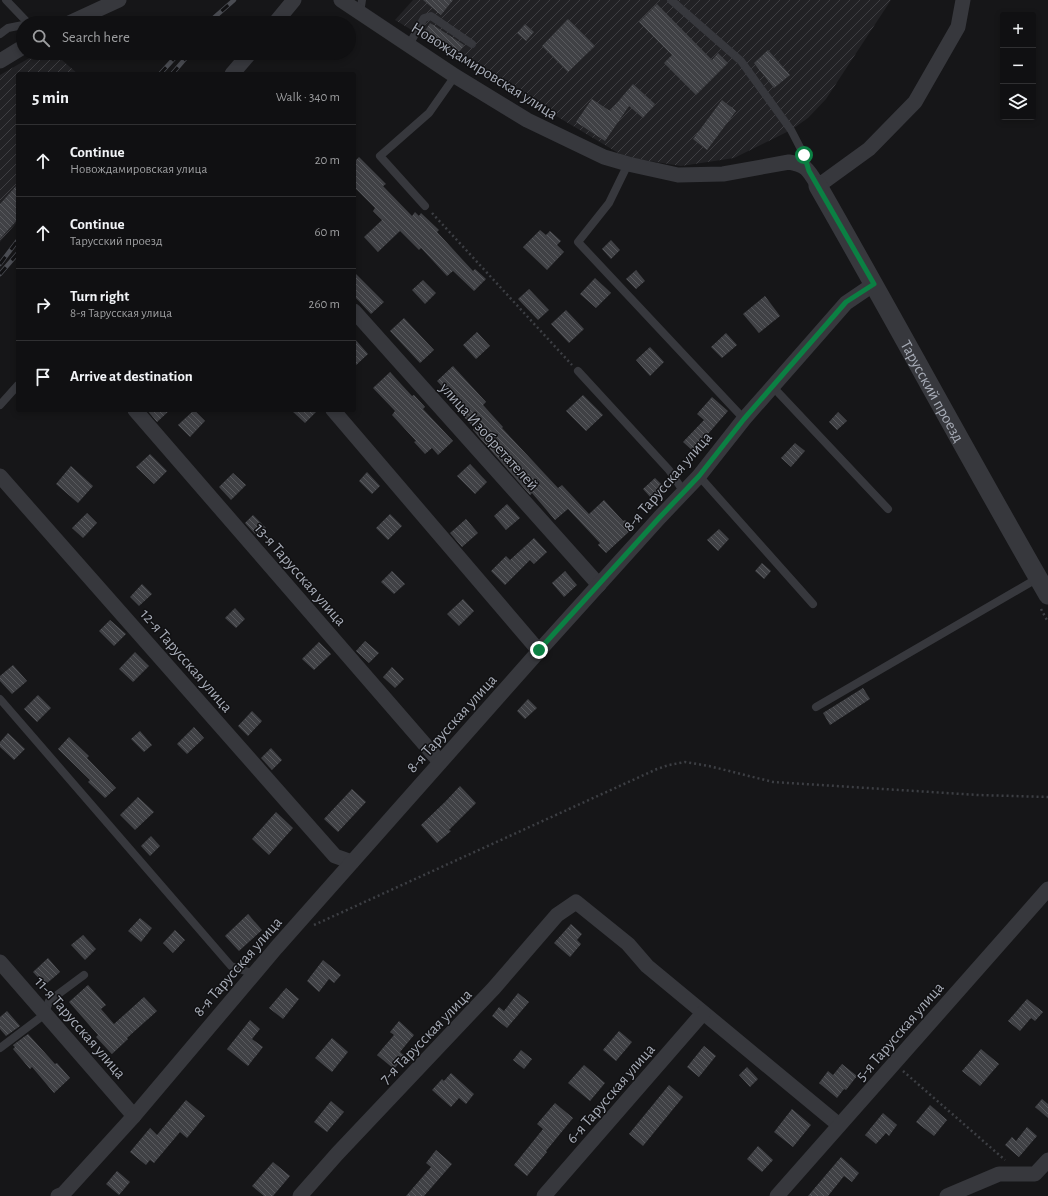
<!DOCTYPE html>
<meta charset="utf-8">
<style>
:root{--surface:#101012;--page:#19191b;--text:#f1f3f6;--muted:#9c9d9f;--line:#303032}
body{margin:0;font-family:"Alegreya Sans",sans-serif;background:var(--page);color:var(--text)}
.controls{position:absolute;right:12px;top:12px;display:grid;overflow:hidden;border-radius:4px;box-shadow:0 2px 6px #0003}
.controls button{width:36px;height:36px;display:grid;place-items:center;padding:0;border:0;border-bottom:1px solid var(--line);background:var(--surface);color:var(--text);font:20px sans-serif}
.stop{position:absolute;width:12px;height:12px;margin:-9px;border:3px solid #0b8043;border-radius:50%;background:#fff}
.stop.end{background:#0b8043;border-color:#fff;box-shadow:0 1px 4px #0008}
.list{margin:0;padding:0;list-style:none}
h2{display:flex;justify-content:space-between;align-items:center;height:52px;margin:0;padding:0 16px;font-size:17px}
h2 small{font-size:13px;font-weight:400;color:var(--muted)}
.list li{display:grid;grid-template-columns:26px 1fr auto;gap:12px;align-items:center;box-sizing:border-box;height:72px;padding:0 16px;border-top:1px solid var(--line)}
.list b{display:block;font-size:15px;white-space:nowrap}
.list p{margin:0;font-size:13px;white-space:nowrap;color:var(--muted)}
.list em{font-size:13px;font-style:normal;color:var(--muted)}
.icon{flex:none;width:22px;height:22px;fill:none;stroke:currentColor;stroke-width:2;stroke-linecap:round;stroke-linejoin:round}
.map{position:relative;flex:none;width:1048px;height:1196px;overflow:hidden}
.search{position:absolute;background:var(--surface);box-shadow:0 2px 6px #0003;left:16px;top:16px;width:340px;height:44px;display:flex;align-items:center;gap:10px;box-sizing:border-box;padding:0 14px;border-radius:22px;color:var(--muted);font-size:15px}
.panel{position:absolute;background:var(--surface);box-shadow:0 2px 6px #0003;left:16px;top:72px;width:340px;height:340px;border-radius:4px}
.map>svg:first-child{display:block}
.industrial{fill:url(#industrial-furrows)}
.building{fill:url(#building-back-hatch)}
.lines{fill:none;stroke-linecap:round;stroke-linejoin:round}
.path{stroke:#3d3f44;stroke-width:2.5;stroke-dasharray:2 3;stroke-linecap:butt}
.service{stroke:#37383d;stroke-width:8}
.minor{stroke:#37383d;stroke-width:15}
.tertiary{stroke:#37383d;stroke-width:19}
.rail-casing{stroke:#4a4c52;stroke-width:4.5}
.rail{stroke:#111113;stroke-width:3;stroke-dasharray:9;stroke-linecap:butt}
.route{stroke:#0b8043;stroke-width:5}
.labels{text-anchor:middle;stroke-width:3;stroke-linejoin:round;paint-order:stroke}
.street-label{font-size:16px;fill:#a8adb8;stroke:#111113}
</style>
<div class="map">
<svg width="1048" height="1196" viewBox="0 0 1048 1196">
<defs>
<pattern id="industrial-furrows" width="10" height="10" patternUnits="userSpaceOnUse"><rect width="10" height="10" fill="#222225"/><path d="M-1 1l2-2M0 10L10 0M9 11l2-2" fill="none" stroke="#3f3f43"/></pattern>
<pattern id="building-back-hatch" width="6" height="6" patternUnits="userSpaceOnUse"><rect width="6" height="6" fill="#404145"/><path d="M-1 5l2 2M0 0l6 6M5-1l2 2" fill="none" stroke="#595a5e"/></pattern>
</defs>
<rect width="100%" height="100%" fill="#161618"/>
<g class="industrial">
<polygon points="413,0 891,0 826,99 808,118 791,130 734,158 681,166 625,157 395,20"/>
<polygon points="38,53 54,53 78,74 18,74 18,221 0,242 0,75"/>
</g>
<g class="building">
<polygon points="423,0 453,0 441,15"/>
<polygon points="657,4 712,60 718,53 728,63 696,95 664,63 672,55 639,22"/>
<polygon points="568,19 595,46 568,72 542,46"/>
<polygon points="430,23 464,45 457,55 423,34"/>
<polygon points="525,24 534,32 526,41 517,33"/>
<polygon points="768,50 790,75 774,88 754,63"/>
<polygon points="633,84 655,104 643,118 629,106 605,141 576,122 592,99 610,111"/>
<polygon points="722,100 736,111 707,150 693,139"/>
<polygon points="359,157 386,184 383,186 412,216 415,212 419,216 421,213 439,230 437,232 473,271 475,269 486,279 474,291 453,271 447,276 421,248 419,250 400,231 378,252 364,237 382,220 373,211 375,208 354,187 354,162"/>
<polygon points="18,184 18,219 0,239 0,204"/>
<polygon points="540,230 546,235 550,231 561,241 557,245 564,252 547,270 523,247"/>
<polygon points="611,240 620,250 611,259 602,249"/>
<polygon points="636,270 645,281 636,289 626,279"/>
<polygon points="354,272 384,302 371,314 354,296"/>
<polygon points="595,278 611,293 596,308 580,294"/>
<polygon points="423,280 436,293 425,304 412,290"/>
<polygon points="529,289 549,310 538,320 518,299"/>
<polygon points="765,296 780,316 759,333 743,314"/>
<polygon points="566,310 584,329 569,343 551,324"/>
<polygon points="404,318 434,350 420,363 390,331"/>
<polygon points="477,332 490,346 476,359 463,345"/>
<polygon points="726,333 737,345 722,358 711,347"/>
<polygon points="354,338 368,354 354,367"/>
<polygon points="650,347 664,362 650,376 636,360"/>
<polygon points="453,366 486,402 483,405 503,427 502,428 558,488 562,485 589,514 604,500 623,521 625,520 633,528 606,553 598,545 600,543 568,509 555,520 532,493 530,495 473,430 474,428 452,404 456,401 437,381"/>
<polygon points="390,372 412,396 414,395 425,407 423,409 453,441 438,455 432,448 425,454 414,442 416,441 392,415 395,411 373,388"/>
<polygon points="583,395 603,415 586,431 566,411"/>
<polygon points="712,397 728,411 693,451 683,442 704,420 697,414"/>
<polygon points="147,410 170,410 157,422"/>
<polygon points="194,410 205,421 190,437 178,425"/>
<polygon points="291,410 318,410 305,423"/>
<polygon points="838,412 847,421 837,430 829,422"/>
<polygon points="795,443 805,451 791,467 781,458"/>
<polygon points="150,454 167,471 154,484 136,467"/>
<polygon points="470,464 487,482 475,494 457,476"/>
<polygon points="71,466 93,486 78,503 56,484"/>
<polygon points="367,472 380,486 372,494 359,481"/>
<polygon points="233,473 246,485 231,500 219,487"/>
<polygon points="655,478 664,487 652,499 643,489"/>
<polygon points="507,504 520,518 506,530 494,516"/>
<polygon points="87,513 97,523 83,538 72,528"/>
<polygon points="390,514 402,526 388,540 376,528"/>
<polygon points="253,515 266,528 257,536 245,523"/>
<polygon points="466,519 478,533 462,547 450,533"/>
<polygon points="719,529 729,539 718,551 707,540"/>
<polygon points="534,538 547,552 534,564 530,560 505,585 491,571 506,556 510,560"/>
<polygon points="762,563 771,571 764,579 755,571"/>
<polygon points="392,571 405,584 394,594 381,582"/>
<polygon points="565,571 577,585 564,597 552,583"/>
<polygon points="142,584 152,594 139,606 130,597"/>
<polygon points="463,599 474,611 459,626 447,614"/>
<polygon points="235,608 245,619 236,628 225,618"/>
<polygon points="110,620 126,634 114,646 99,631"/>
<polygon points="365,641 379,653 369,663 356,651"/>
<polygon points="319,642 331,654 314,670 302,659"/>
<polygon points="135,652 149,666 133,682 119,669"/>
<polygon points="13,665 27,681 12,694 0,681 0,676"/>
<polygon points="392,667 404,679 395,688 383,677"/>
<polygon points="863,688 870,699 830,725 823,713"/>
<polygon points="38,695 51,708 37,722 24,709"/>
<polygon points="528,699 537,708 525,719 517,711"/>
<polygon points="252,711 262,721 248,736 238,726"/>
<polygon points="194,727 204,738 187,754 177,744"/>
<polygon points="140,731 152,745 144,752 131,739"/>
<polygon points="8,733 25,749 14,760 0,747 0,742"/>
<polygon points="69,737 89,756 87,758 116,788 105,798 88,782 90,780 58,749"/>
<polygon points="271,748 282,760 272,770 261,758"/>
<polygon points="460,786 476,803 449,830 451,831 437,843 421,825 445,802"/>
<polygon points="352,789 366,802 338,832 324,819"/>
<polygon points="138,797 154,812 135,830 120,815"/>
<polygon points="276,812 293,828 269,855 252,839"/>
<polygon points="151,836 160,846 150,856 141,846"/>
<polygon points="248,914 262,930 239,951 225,936"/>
<polygon points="140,918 152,928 141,942 128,931"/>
<polygon points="571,924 582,934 577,940 581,944 570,957 554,943"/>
<polygon points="175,930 185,940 173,953 163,943"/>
<polygon points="83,935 96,949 85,960 71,945"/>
<polygon points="48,958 60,972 45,985 33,972"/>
<polygon points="323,960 341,975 334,983 329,979 319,992 307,981"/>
<polygon points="88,985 106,1005 101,1009 114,1024 144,997 157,1011 127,1038 128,1039 112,1054 96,1037 98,1035 69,1002"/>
<polygon points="286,988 299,999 283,1019 269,1008"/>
<polygon points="518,993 529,1002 507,1028 492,1016 499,1007 504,1011"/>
<polygon points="1027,999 1043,1012 1035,1021 1031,1018 1020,1031 1008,1021"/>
<polygon points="7,1011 20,1026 6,1036 0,1029 0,1017"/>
<polygon points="250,1020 260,1029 252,1039 263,1047 248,1066 227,1049"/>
<polygon points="399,1021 414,1035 400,1052 405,1056 394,1069 377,1055 394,1035 390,1032"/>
<polygon points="619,1031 632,1042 616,1061 603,1050"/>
<polygon points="28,1034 55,1064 57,1063 70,1078 54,1093 32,1067 30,1069 13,1049 15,1047 13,1045"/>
<polygon points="332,1038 348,1052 332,1072 315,1058"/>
<polygon points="704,1046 716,1056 699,1077 687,1067"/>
<polygon points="981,1049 999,1064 980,1086 962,1071"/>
<polygon points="521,1050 532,1059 524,1069 513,1060"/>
<polygon points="842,1064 857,1076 846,1090 844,1089 837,1098 819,1083 828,1071 833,1075"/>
<polygon points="584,1065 605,1083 590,1101 568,1083"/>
<polygon points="747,1067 758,1079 750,1087 739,1075"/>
<polygon points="451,1073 474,1094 466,1104 459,1098 451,1107 432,1090 442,1079 444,1081"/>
<polygon points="669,1085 683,1097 643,1146 629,1134"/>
<polygon points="1042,1099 1048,1104 1048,1118 1035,1107"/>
<polygon points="186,1100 205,1116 187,1138 180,1132 154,1163 150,1160 146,1165 130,1152 150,1128 157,1135"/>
<polygon points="331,1101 344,1112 327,1132 314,1122"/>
<polygon points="555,1103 573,1118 546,1151 547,1152 527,1176 514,1165 543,1129 537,1124"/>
<polygon points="930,1105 947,1120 934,1136 916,1122"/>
<polygon points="792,1109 811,1125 793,1147 774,1132"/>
<polygon points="883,1113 897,1125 889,1136 886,1133 876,1144 865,1135"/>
<polygon points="1027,1127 1037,1136 1019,1157 1005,1145 1012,1137 1016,1141"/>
<polygon points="758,1146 773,1160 762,1172 747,1159"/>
<polygon points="436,1150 452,1164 424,1196 406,1196 431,1167 426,1163"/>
<polygon points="841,1157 859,1173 852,1182 844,1176 828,1196 808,1196"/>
<polygon points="273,1162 290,1176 273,1196 264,1196 252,1186"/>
<polygon points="117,1171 130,1182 119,1195 106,1184"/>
</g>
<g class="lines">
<g class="path">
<polyline points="432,213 572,365"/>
<polyline points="1041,609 1048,622"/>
<polyline points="314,925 657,769 669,765 685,762 709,766 773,782 978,795 1048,797"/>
<polyline points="903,1071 1005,1160"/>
</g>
<g class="service">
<polyline points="6,0 28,23"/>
<polyline points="671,0 741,61 791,130 804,155 808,169"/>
<polyline points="360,13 362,0"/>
<polyline points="0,34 8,28 23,25"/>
<polyline points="409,45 424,18 431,16 472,44"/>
<polyline points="628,164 609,203 578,242 744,419"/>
<polyline points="425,206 380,156 429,113 455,76"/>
<polyline points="578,371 669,470 684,492"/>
<polyline points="773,387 888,509"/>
<polyline points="0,405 18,385"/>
<polyline points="699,476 813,604"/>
<polyline points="0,699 231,966 254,974"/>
<polyline points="816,707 1038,578"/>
<polyline points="0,1048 45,1014 49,1001 84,975"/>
</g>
<g class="minor">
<path d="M341,0L455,76L527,120L604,157L628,164L678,175L723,174L789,162C807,165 809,171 818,186L869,149L915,102L958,27L963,0"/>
<polyline points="69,23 119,0"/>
<polyline points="275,23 294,0"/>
<polyline points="0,61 23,47"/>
<polyline points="232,74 250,53"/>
<polyline points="354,311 599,585"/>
<polyline points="135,410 440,762"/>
<polyline points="333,410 539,651"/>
<polyline points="0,476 335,856 352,862"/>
<polyline points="0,962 134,1116"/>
<polyline points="58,1196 63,1194 134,1116 276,948 539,651 660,517 699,476 744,419 846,303 874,284"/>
<polyline points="300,1196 337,1154 494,988 557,915 576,902 628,944 647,966 839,1125"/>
<polyline points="544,1196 703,1013"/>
<polyline points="777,1196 1048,889"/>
<polyline points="947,1196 999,1174 1035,1174 1048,1160"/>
</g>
<path class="tertiary" id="s1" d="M818,186C896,322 970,460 1048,595"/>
<g class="rail-casing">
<g id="rail">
<polyline points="208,23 234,0"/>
<polyline points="160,74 179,53"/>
<polyline points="172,74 190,53"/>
<polyline points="0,264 18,240"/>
<polyline points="0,274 18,253"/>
</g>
</g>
<use href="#rail" class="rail"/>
</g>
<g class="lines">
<polyline class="route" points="539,650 660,517 699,476 744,419 846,302 874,284 809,171 804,155"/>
</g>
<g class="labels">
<g class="street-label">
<text transform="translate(485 70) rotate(32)" y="6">Новождамировская улица</text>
<text dy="6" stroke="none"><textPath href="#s1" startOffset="235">Тарусский проезд</textPath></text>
<text transform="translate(490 436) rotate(48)" y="6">улица Изобретателей</text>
<text transform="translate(667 481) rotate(-49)" y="6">8-я Тарусская улица</text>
<text transform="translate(301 574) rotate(49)" y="6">13-я Тарусская улица</text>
<text transform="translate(187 660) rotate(49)" y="6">12-я Тарусская улица</text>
<text transform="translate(451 723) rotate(-48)" y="6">8-я Тарусская улица</text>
<text transform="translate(237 966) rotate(-49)" y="6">8-я Тарусская улица</text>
<text transform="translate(81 1027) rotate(49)" y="6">11-я Тарусская улица</text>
<text transform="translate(899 1031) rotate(-49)" y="6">5-я Тарусская улица</text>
<text transform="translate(425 1036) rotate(-46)" y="6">7-я Тарусская улица</text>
<text transform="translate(610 1093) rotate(-49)" y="6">6-я Тарусская улица</text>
</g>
</g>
</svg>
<div class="controls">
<button>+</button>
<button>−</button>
<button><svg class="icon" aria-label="layers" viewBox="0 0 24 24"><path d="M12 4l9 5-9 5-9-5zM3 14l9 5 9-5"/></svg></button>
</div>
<div class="stop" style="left:804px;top:155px"></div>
<div class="stop end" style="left:539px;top:650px"></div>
<div class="search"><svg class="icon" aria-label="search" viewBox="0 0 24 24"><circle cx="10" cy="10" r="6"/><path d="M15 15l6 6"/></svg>Search here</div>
<section class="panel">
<h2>5 min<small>Walk · 340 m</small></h2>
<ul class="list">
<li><svg class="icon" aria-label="ahead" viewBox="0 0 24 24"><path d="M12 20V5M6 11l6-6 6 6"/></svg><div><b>Continue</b><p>Новождамировская улица</p></div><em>20 m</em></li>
<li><svg class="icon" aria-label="ahead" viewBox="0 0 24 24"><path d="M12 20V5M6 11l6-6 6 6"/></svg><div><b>Continue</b><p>Тарусский проезд</p></div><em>60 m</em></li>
<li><svg class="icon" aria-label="right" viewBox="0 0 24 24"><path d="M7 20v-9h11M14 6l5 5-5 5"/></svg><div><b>Turn right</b><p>8-я Тарусская улица</p></div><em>260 m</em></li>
<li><svg class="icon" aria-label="arrive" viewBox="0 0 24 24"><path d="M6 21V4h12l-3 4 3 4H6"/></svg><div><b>Arrive at destination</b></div></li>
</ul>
</section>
</div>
